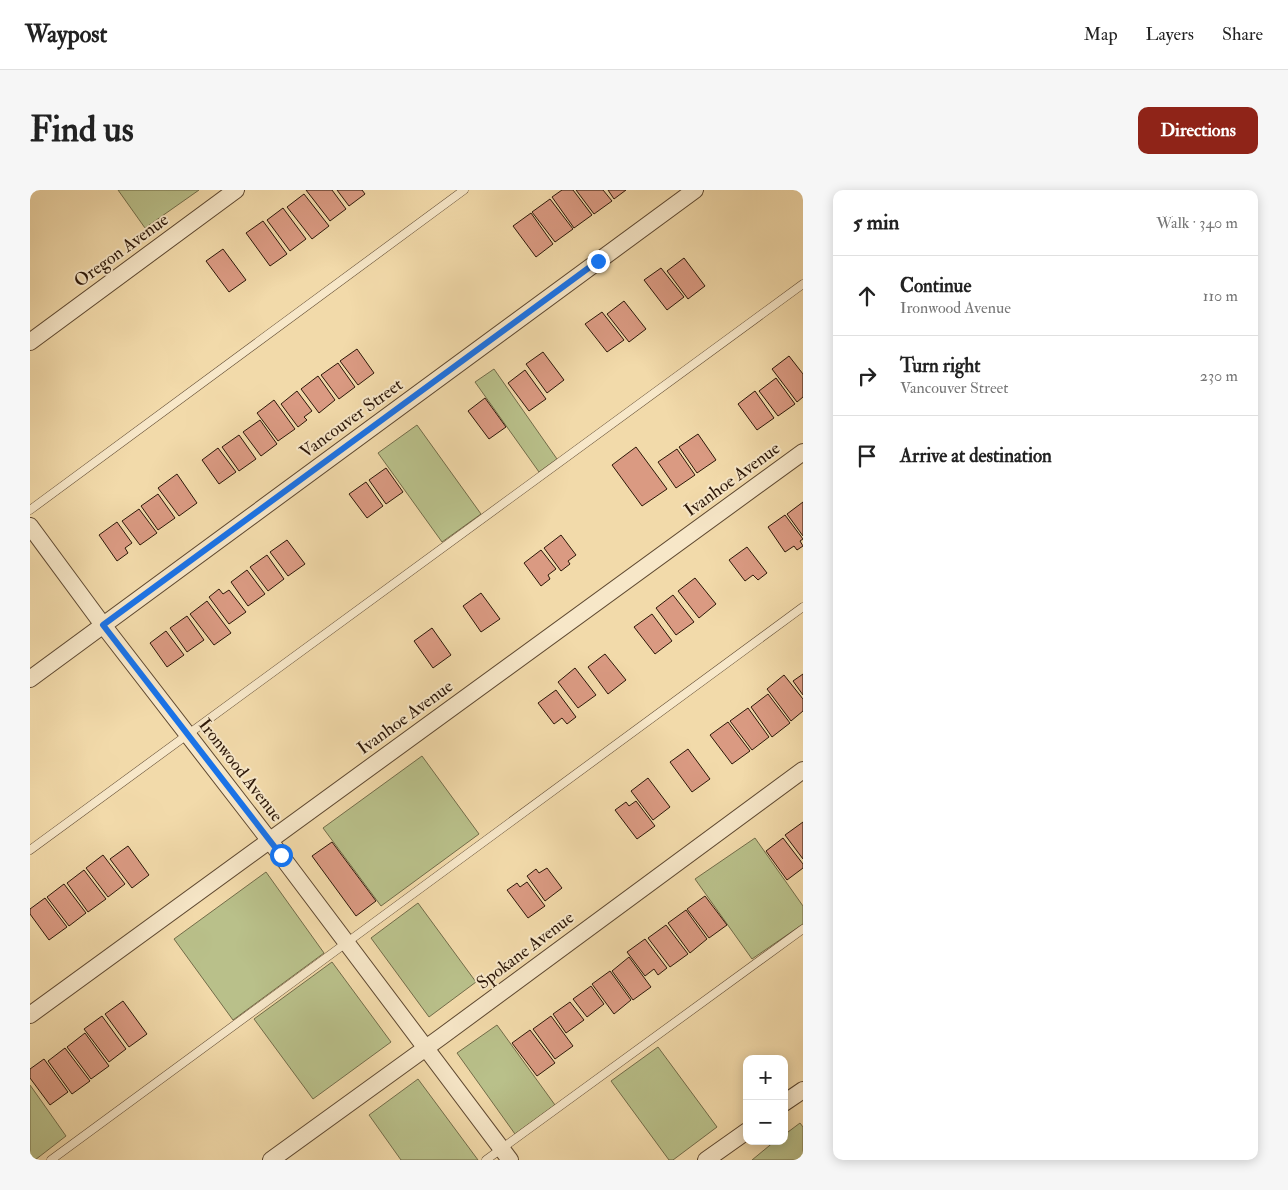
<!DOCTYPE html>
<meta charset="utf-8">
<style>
:root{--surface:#fff;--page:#f6f6f6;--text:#222;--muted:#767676;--line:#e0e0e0;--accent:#8f2418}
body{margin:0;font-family:"IM FELL Double Pica",serif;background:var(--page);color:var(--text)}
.controls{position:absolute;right:15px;bottom:15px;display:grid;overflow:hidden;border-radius:10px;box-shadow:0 2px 12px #0003}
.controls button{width:45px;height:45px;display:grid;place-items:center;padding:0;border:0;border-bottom:1px solid var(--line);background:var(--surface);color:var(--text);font:25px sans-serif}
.stop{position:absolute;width:15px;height:15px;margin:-11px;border:4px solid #1a73e8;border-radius:50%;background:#fff}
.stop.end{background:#1a73e8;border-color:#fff;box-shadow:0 1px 5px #0008}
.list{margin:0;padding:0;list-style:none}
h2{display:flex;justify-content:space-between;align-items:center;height:65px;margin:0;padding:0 20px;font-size:21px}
h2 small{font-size:16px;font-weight:400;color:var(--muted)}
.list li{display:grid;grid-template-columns:32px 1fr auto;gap:15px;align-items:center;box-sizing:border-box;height:80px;padding:0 20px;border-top:1px solid var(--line)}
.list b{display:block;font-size:19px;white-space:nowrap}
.list p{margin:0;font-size:16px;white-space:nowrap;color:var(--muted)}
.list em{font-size:16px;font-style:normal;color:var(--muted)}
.icon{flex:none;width:28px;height:28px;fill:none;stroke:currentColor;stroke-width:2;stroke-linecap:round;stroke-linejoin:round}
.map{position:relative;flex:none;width:773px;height:970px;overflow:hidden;border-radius:10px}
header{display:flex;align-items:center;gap:30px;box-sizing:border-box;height:70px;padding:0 25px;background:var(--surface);border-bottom:1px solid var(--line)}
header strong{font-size:24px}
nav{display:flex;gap:28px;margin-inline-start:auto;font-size:18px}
.intro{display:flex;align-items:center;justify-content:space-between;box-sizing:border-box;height:120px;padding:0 30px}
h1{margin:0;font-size:35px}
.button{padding:12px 22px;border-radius:10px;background:var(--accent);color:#fff;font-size:18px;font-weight:700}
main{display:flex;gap:30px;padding:0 30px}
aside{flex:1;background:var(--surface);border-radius:10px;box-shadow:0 2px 12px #0003}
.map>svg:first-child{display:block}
.green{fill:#b9c08a;stroke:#726c49}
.building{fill:#da9a82;stroke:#2c1708}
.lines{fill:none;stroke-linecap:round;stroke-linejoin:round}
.lane-casing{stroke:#5e4830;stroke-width:9}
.street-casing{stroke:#5e4830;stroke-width:18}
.lane{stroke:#f7e7c8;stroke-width:8}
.street{stroke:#f7e7c8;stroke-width:16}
.route{stroke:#1a73e8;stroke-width:6}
.labels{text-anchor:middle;stroke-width:4;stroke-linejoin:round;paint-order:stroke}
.street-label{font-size:18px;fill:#2c1708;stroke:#f7e7c8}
</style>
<header>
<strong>Waypost</strong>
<nav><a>Map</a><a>Layers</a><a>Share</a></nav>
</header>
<div class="intro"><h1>Find us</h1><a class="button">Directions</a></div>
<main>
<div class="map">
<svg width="773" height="970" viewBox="0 0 773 970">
<rect width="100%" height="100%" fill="#f2daaa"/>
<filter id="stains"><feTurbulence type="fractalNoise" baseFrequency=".004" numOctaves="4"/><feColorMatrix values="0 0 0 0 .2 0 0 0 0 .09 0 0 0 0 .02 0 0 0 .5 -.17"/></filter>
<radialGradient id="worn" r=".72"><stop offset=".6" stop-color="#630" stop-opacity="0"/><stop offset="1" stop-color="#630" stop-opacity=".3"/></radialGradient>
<g class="green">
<polygon points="88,0 169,0 115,38"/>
<polygon points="464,179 527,269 509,282 445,192"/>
<polygon points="387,235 451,324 412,352 348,263"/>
<polygon points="392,566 449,644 351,716 293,638"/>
<polygon points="725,648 773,716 773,734 722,769 665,689"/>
<polygon points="236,682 294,763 203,830 144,749"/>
<polygon points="388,713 446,792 399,827 341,748"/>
<polygon points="302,772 361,852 283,909 224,829"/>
<polygon points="467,835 525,915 485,944 427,863"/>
<polygon points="628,857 687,937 643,970 639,970 581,891"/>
<polygon points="388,889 448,970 371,970 339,925"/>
<polygon points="0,895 36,946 5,970 0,970"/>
<polygon points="770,933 773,937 773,970 722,970 745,951 754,951 754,945"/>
</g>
<g class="building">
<polygon points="276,0 302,0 316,19 300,31"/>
<polygon points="307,0 332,0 335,4 319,16"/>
<polygon points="532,0 543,0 562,25 544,38 522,7"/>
<polygon points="546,0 573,0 582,11 564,24"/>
<polygon points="578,0 596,0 584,9"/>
<polygon points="274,4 299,36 282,49 257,17"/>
<polygon points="520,9 543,39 525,52 502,22"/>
<polygon points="253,18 276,49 260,61 237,30"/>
<polygon points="501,23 523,54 506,67 483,36"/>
<polygon points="233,31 257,64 240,76 216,43"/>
<polygon points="193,59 216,90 199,102 176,71"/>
<polygon points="654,68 675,96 658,109 637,81"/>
<polygon points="631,78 654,107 637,120 614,90"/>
<polygon points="594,111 616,139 599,152 577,124"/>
<polygon points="572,122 594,150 577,162 555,134"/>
<polygon points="327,159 344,183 328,195 310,171"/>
<polygon points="513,162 534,190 517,203 496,174"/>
<polygon points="759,166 773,184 773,207 767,212 742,179"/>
<polygon points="308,173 325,197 309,209 291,185"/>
<polygon points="495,180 516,209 499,221 478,193"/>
<polygon points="288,186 305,210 289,223 271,199"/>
<polygon points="746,188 765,214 748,226 729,201"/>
<polygon points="267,201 282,221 274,227 277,230 268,237 251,214"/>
<polygon points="725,201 744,228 727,240 708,214"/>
<polygon points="455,208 476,237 459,249 438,221"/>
<polygon points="244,210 265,239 248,251 227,223"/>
<polygon points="230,230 247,254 231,266 213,242"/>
<polygon points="668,244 686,270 667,283 649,257"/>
<polygon points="209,245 226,269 209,281 192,257"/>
<polygon points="606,257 637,299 612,316 582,275"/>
<polygon points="188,258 206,282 189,294 172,270"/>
<polygon points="647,259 665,285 646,298 628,272"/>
<polygon points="356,278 373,302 356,314 339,290"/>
<polygon points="147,284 167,313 149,326 128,298"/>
<polygon points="336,292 353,316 337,328 319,304"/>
<polygon points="128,304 145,328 128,340 111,316"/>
<polygon points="773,312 773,346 757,324"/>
<polygon points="109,319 127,343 110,355 92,331"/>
<polygon points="755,325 773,349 770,351 773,356 767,360 764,356 755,362 738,337"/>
<polygon points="87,332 102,353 95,358 98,363 87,371 69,345"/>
<polygon points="531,345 546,365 538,371 540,374 531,381 514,358"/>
<polygon points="257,350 275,374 258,386 240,362"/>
<polygon points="717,357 737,383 728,390 723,385 715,391 699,370"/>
<polygon points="511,360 526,379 518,385 520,389 511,396 494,373"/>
<polygon points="237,365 254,389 238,401 220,377"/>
<polygon points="217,380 235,404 218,416 201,392"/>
<polygon points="665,388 686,414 669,428 648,401"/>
<polygon points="189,399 193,404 199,400 216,422 199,434 179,407"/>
<polygon points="451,403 470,429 451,442 433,416"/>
<polygon points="643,405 664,432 646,445 626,418"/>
<polygon points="177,411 201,443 184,455 160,424"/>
<polygon points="622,424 642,451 625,464 604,437"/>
<polygon points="157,426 174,450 157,462 140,438"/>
<polygon points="402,438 421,465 403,478 384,451"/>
<polygon points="136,441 154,465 137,477 120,453"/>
<polygon points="575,464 596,490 578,504 558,477"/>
<polygon points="545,478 566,505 548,518 528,492"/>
<polygon points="773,484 773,505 763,491"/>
<polygon points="754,485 773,509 773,521 761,531 737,499"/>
<polygon points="526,500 546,527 537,534 532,528 524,534 508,513"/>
<polygon points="738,504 760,533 742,547 721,517"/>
<polygon points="718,518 739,547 722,560 700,531"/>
<polygon points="698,532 720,561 702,574 680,545"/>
<polygon points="658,559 680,589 662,602 640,572"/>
<polygon points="618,588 640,617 623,630 601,601"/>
<polygon points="606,611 625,636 607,649 585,620 596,612 599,616"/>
<polygon points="773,632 773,669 755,645"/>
<polygon points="753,648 773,674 773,678 757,690 736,661"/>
<polygon points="302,652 346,711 326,726 282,666"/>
<polygon points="98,656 119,685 102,698 80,669"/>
<polygon points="73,665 95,694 78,707 56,678"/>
<polygon points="517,678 532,698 515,711 497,686 506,679 509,683"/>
<polygon points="54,680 76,709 58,722 37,693"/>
<polygon points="497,692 515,716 498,728 477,700 487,693 490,697"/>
<polygon points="34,694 56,723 39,736 17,707"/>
<polygon points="675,706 697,735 679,748 657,719"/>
<polygon points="15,708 37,737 19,750 0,724 0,719"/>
<polygon points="656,720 677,749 660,763 638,733"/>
<polygon points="636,735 658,764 640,777 618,748"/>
<polygon points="615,749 637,778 628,785 624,779 615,786 597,762"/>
<polygon points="599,767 621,797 603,810 582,781"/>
<polygon points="580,781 601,810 584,824 562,794"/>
<polygon points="561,796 574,814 557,827 543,809"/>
<polygon points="93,811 117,844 99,857 75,824"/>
<polygon points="540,812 554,830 536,843 523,824"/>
<polygon points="72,826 96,859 79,872 54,839"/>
<polygon points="521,826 543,856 525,869 503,839"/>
<polygon points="500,840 525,873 507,886 482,853"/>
<polygon points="55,843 79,876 61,889 37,857"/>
<polygon points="35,858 60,891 42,904 18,871"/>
<polygon points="14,869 38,902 20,915 0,888 0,879"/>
</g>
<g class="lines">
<g class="lane-casing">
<g id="lane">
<polyline points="0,320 434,0"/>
<polyline points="0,660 773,94"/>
<polyline points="21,970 773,417"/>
<polyline points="456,970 773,739"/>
</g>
</g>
<g class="street-casing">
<g id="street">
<polyline points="0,152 206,0"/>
<polyline points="0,336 73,435 240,651 480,970"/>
<polyline points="0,489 665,0"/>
<polyline points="0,825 773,262"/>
<polyline points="754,913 773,900"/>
<polyline points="241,970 411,847 773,580"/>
<polyline points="676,970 717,941"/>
</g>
</g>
<use href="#lane" class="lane"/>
<use href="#street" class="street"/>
</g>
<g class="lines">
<polyline class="route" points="251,665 73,435 568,71"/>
</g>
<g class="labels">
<g class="street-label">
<text transform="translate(91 60) rotate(-36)" y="6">Oregon Avenue</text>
<text transform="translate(321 228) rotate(-36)" y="6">Vancouver Street</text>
<text transform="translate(702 289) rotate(-36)" y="6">Ivanhoe Avenue</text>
<text transform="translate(375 527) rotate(-36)" y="6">Ivanhoe Avenue</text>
<text transform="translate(211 580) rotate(52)" y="6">Ironwood Avenue</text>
<text transform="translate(495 760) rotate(-37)" y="6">Spokane Avenue</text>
</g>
</g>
<rect width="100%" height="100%" filter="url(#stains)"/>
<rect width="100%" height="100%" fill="url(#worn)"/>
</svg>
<div class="controls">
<button>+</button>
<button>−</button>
</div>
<div class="stop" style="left:251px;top:665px"></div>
<div class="stop end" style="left:568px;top:71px"></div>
</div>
<aside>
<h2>5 min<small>Walk · 340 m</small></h2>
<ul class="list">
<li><svg class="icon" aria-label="ahead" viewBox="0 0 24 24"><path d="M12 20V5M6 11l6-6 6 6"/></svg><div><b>Continue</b><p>Ironwood Avenue</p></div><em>110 m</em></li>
<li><svg class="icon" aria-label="right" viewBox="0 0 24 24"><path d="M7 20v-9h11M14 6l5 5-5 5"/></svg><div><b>Turn right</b><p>Vancouver Street</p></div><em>230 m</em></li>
<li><svg class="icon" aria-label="arrive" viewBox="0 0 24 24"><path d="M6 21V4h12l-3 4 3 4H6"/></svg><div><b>Arrive at destination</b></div></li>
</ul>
</aside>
</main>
